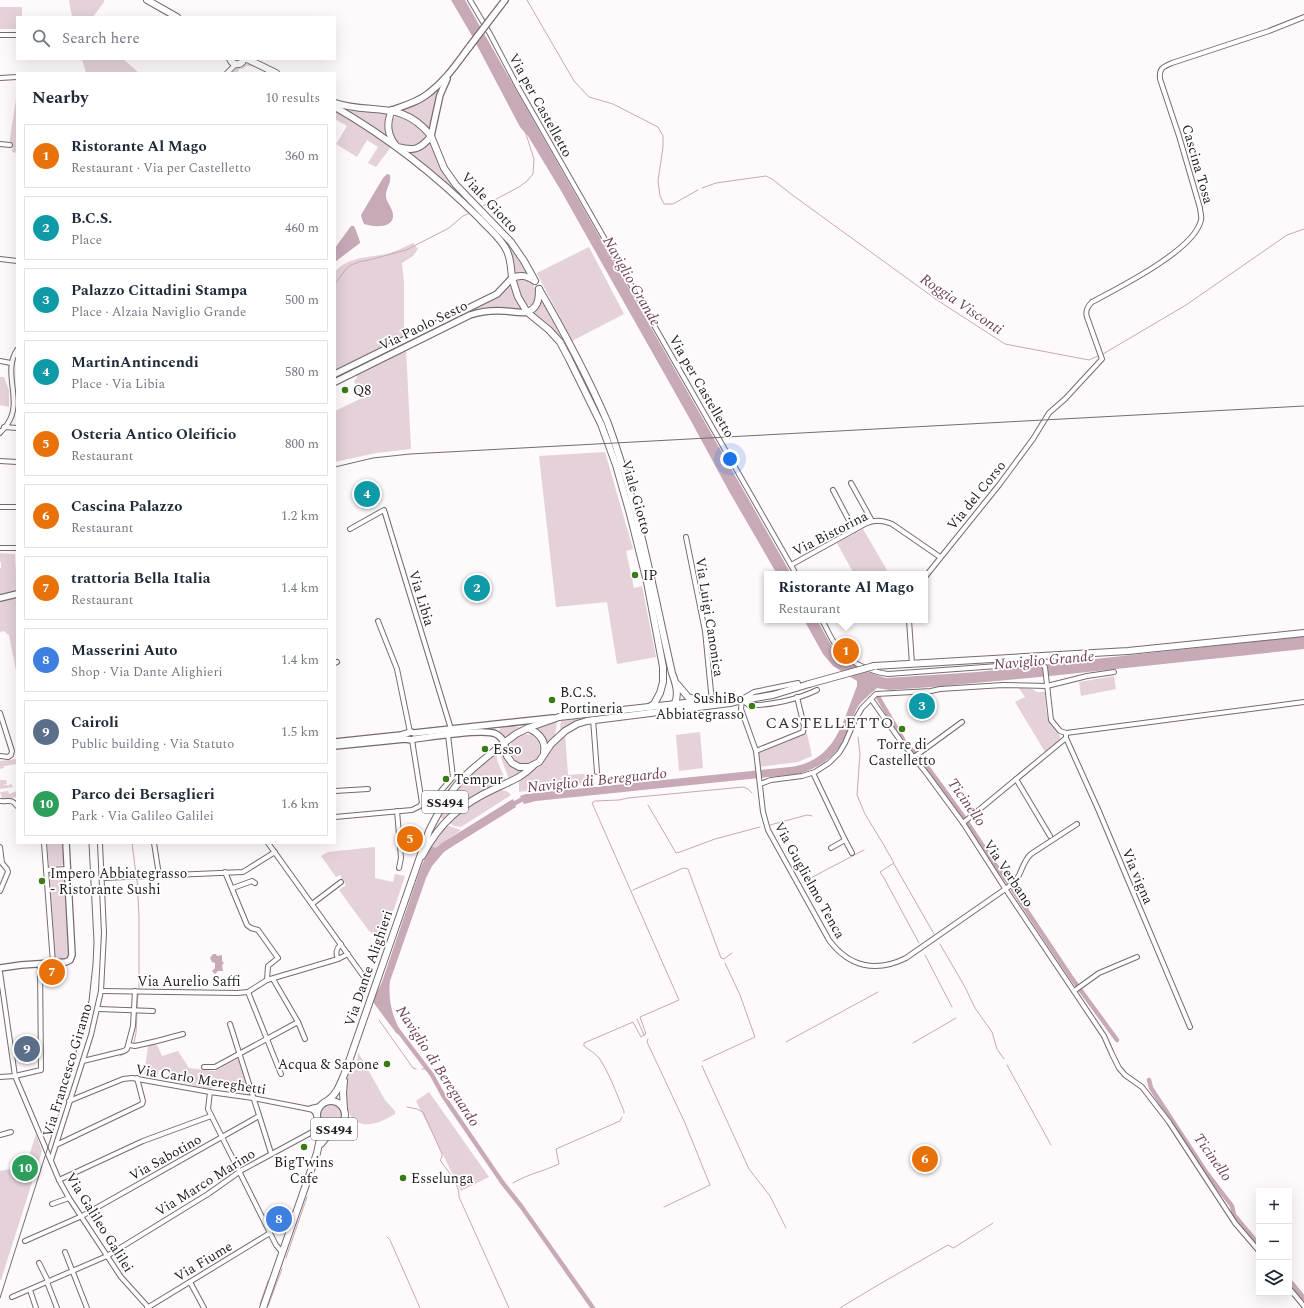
<!DOCTYPE html>
<meta charset="utf-8">
<style>
:root{--surface:#fff;--page:#f6f6f7;--text:#1f2937;--muted:#747a83;--line:#e0e1e3;--accent:#d93025}
body{margin:0;font-family:Spectral,serif;background:var(--page);color:var(--text)}
.controls{position:absolute;right:12px;bottom:12px;display:grid;overflow:hidden;border-radius:0px;box-shadow:0 4px 16px #0002}
.controls button{width:36px;height:36px;display:grid;place-items:center;padding:0;border:0;border-bottom:1px solid var(--line);background:var(--surface);color:var(--text);font:20px sans-serif}
.you{position:absolute;left:730px;top:459px;width:14px;height:14px;margin:-10px;border:3px solid #fff;border-radius:50%;background:#1a73e8;box-shadow:0 0 0 6px #1a73e833}
.badge{display:grid;place-items:center;width:26px;height:26px;border-radius:50%;background:var(--accent);color:#fff;font-size:13px;font-weight:700}
.pin{position:absolute;translate:-50% -50%;border:2px solid #fff;box-shadow:0 1px 4px #0006}
.popup{position:absolute;left:764px;top:571px;width:164px;height:52px;box-sizing:border-box;display:grid;place-content:center;border-radius:0px;background:var(--surface);filter:drop-shadow(0 1px 3px #0005);font-size:13px;white-space:nowrap;color:var(--muted)}
.popup b{font-size:15px;color:var(--text)}
.popup::after{content:'';position:absolute;left:50%;top:100%;margin-left:-8px;border:8px solid transparent;border-top-color:var(--surface)}
.list{margin:0;padding:0;list-style:none}
h2{display:flex;justify-content:space-between;align-items:center;height:52px;margin:0;padding:0 16px;font-size:17px}
h2 small{font-size:13px;font-weight:400;color:var(--muted)}
.list li{display:grid;grid-template-columns:26px 1fr auto;gap:12px;align-items:center;box-sizing:border-box;height:64px;margin:0 8px 8px;padding:0 8px;border:1px solid var(--line);border-radius:0px}
.list b{display:block;font-size:15px;white-space:nowrap}
.list p{margin:0;font-size:13px;white-space:nowrap;color:var(--muted)}
.list em{font-size:13px;font-style:normal;color:var(--muted)}
.icon{flex:none;width:22px;height:22px;fill:none;stroke:currentColor;stroke-width:2;stroke-linecap:round;stroke-linejoin:round}
.map{position:relative;flex:none;width:1304px;height:1308px;overflow:hidden}
.search{position:absolute;background:var(--surface);box-shadow:0 4px 16px #0002;left:16px;top:16px;width:320px;height:44px;display:flex;align-items:center;gap:10px;box-sizing:border-box;padding:0 14px;border-radius:0px;color:var(--muted);font-size:15px}
.panel{position:absolute;background:var(--surface);box-shadow:0 4px 16px #0002;left:16px;top:72px;width:320px;height:772px;border-radius:0px}
.map>svg:first-child{display:block}
.green{fill:#e4d1da}
.water{fill:#c7a9b8}
.lines{fill:none;stroke-linecap:round;stroke-linejoin:round}
.stream{stroke:#c7a9b8;stroke-width:1}
.canal{stroke:#c7a9b8;stroke-width:4.5}
.street-casing{stroke:#766b70;stroke-width:6}
.secondary-casing{stroke:#766b70;stroke-width:8}
.primary-casing{stroke:#766b70;stroke-width:8}
.street{stroke:#fff;stroke-width:4}
.secondary{stroke:#fff;stroke-width:5.5}
.primary{stroke:#fff;stroke-width:6}
.rail{stroke:#736e70;stroke-width:1}
.secondary-bridge-casing{stroke:#766b70;stroke-width:8;stroke-linecap:butt}
.primary-bridge-casing{stroke:#766b70;stroke-width:8;stroke-linecap:butt}
.secondary-bridge{stroke:#fff;stroke-width:5.5}
.primary-bridge{stroke:#fff;stroke-width:6}
.poi-dot{fill:#3b7a16;stroke:#fff;stroke-width:1.5}
.labels{text-anchor:middle;stroke-width:3.5;stroke-linejoin:round;paint-order:stroke}
.shield{fill:#fff;stroke:#646162;stroke-width:1}
.shield-label{font-size:13px;font-weight:bold;fill:#221d1f}
.street-label{font-size:14px;fill:#221d1f;stroke:#fff}
.poi-label{font-size:14px;fill:#221d1f;stroke:#fff;text-anchor:start}
.water-label{font-size:15px;font-style:italic;fill:#70435b;stroke:#fff}
.quarter-label{font-size:16px;letter-spacing:1px;fill:#3a3136;stroke:#fff}
</style>
<div class="map">
<svg width="1304" height="1308" viewBox="0 0 1304 1308">
<rect width="100%" height="100%" fill="#fef9fb"/>
<g class="green">
<polygon points="69,0 104,0 104,2 93,17 72,17"/>
<polygon points="0,7 22,7 22,17 17,17 17,29 0,29"/>
<polygon points="82,59 123,59 139,73 86,73"/>
<path d="M248,64H253L271,73C260,73 256,64 246,66L242,69L240,68L237,73H231L238,67Z"/>
<polygon points="436,90 437,92 429,131 398,110"/>
<polygon points="17,93 17,153 12,152 13,143 10,143 10,138"/>
<path d="M339,106L389,113C383,120 384,128 387,137Z"/>
<polygon points="335,109 391,147 376,167 368,163 378,147 367,140 357,157 336,144 347,126 335,119"/>
<path d="M397,116C407,118 421,127 425,136C421,153 397,148 391,134C389,130 391,123 391,119Z"/>
<polygon points="430,141 463,195 472,207 436,175 407,152 421,149"/>
<polygon points="503,239 518,256 530,276 514,276 509,250"/>
<path d="M413,243L418,249L413,256L402,263L404,283V336L335,370V272C347,256 372,258 390,253C398,250 405,247 413,243Z"/>
<polygon points="589,247 624,314 572,341 537,273"/>
<path d="M523,278C536,285 538,289 535,304L532,305H526L524,303L516,286L517,281Z"/>
<polygon points="511,284 523,310 503,308 472,310 503,293"/>
<polygon points="541,298 564,343 556,334 532,312"/>
<polygon points="406,349 411,449 376,453 335,462 335,411 362,398 354,381 357,378 356,373"/>
<polygon points="0,377 4,377 9,391 9,407 0,405"/>
<polygon points="605,452 633,549 626,551 634,588 642,586 656,657 617,664 607,602 556,607 539,456"/>
<polygon points="863,529 887,570 881,574 854,574 837,543"/>
<polygon points="0,553 15,554 17,590 0,594 0,568 1,568 1,562 0,562"/>
<polygon points="17,598 17,676 9,635 4,631 0,632 0,602"/>
<polygon points="1114,676 1116,689 1081,696 1079,682"/>
<path d="M1019,688L1032,689L1037,692H1045C1046,702 1045,717 1052,726C1055,731 1059,732 1061,739L1045,752L1015,702L1025,697Z"/>
<polygon points="594,716 571,724 560,730 561,720"/>
<polygon points="557,721 555,735 546,745 534,728"/>
<polygon points="511,725 522,728 505,740 498,732 502,726"/>
<polygon points="700,732 703,768 679,771 676,735"/>
<polygon points="565,733 568,775 594,773 592,781 586,784 519,792 519,782 522,779 535,768 545,754"/>
<polygon points="807,733 812,756 798,762 759,767 758,753"/>
<circle cx="525" cy="749" r="15"/>
<polygon points="503,748 506,757 525,770 509,779 501,758 502,750"/>
<path d="M497,752V760L506,781C479,791 466,801 445,820L438,816L447,802L466,777Z"/>
<polygon points="17,759 17,764 4,766 4,768 0,769 0,761"/>
<polygon points="0,780 6,780 7,784 4,784 5,786 5,784 8,786 9,785 11,784 13,787 0,789"/>
<path d="M497,790C503,790 507,790 511,795L461,827L454,826L448,822L464,807Z"/>
<polygon points="8,791 9,794 17,791 17,797 4,799 2,798 0,792"/>
<polygon points="446,825 461,830 436,849 431,846"/>
<polygon points="47,843 62,843 64,865 49,867"/>
<polygon points="375,847 375,878 393,882 395,874 405,876 384,939 369,931 339,890 346,885 340,875 336,877 321,856 328,852"/>
<path d="M49,873H64L69,952C68,960 62,960 56,960L54,956Z"/>
<polygon points="155,1043 158,1047 162,1056 178,1051 189,1068 215,1071 237,1059 240,1062 249,1093 214,1087 209,1089 178,1082 179,1073 159,1070 157,1078 144,1075 148,1047 147,1044"/>
<path d="M358,1052L385,1100L395,1111V1114C389,1117 382,1122 375,1123C348,1131 341,1099 346,1079C349,1068 358,1069 358,1052Z"/>
<polygon points="429,1092 489,1177 461,1191 416,1101"/>
<circle cx="332" cy="1115" r="11"/>
<polygon points="36,1134 42,1151 1,1280 0,1280 0,1171 26,1166"/>
</g>
<g class="water">
<polygon points="451,0 465,0 791,574 777,574 730,493 691,421 560,189 528,136 520,127 471,34"/>
<path d="M387,174L390,175C392,183 385,189 386,197C387,203 393,209 393,215C394,229 373,227 364,224L362,219L361,215L383,178Z"/>
<path d="M351,226H354C355,228 360,240 360,243L335,262V248Z"/>
<path d="M804,620H817L834,650L841,657L867,672L886,678L978,672L1304,636V649L1050,676L932,687L889,690L877,688C871,694 862,700 857,708C853,716 851,726 847,734C837,756 820,768 798,774L536,801L524,804L520,796L526,794L790,767C836,761 842,723 857,686V681L833,666L823,654Z"/>
<path d="M513,799L516,807L453,846L444,852L432,866L426,878L390,981C388,1000 392,1016 401,1032L397,1034L373,1002C375,995 379,989 382,982L421,867L430,846L436,848L442,843Z"/>
<polygon points="213,954 216,954 217,956 222,955 222,961 224,963 222,965 223,971 218,971 215,974 212,971 215,968 215,963 212,962 210,958"/>
</g>
<g class="lines">
<g class="stream">
<polyline points="527,0 574,81 589,97 613,104 658,127 663,136 663,147 658,181 660,196 664,204 673,204 698,190"/>
<polyline points="702,188 716,183 766,176 772,179 791,194 937,300 1005,344 1089,360 1100,355"/>
<polyline points="483,206 519,187 527,181 533,174 534,159 525,131"/>
<polyline points="335,284 345,270 351,265 359,262 369,260 406,250 449,228 463,216 470,213"/>
<polyline points="1103,354 1186,305 1287,235 1304,229"/>
<polyline points="858,737 860,754 857,795 865,814 882,842 894,863 880,872 884,878 919,943"/>
<polyline points="648,805 676,853 680,852 715,839 760,827"/>
<polyline points="770,825 807,815 812,816"/>
<polyline points="132,843 136,874"/>
<polyline points="894,864 934,934"/>
<polyline points="137,879 139,916 139,989"/>
<polyline points="803,882 864,850"/>
<polyline points="633,890 681,869 684,868 688,869 721,958 724,959 732,953"/>
<polyline points="940,944 965,987 975,1008 992,1032 997,1049 1004,1059"/>
<polyline points="925,955 952,1007"/>
<polyline points="137,1008 138,994"/>
<polyline points="637,1019 644,1035"/>
<polyline points="379,1020 413,1068 416,1069"/>
<polyline points="648,1039 647,1042 685,1123 710,1185 664,1207"/>
<polyline points="786,1042 878,992"/>
<polyline points="134,1043 136,1033 137,1012"/>
<polyline points="913,1043 956,1018"/>
<polyline points="120,1056 128,1052"/>
<polyline points="703,1061 755,1037 740,995 725,963"/>
<polyline points="1007,1065 1051,1145"/>
<polyline points="702,1066 749,1169 770,1196 786,1228"/>
<polyline points="422,1069 427,1069"/>
<path d="M407,1107L417,1109L423,1112L442,1154V1157L440,1160C447,1170 460,1184 459,1197L509,1308"/>
<path d="M624,1113V1111C616,1093 610,1074 599,1058C595,1053 589,1050 584,1046V1043L633,1022L641,1037L646,1034L640,1017L679,1000L592,803L595,801L619,800L628,798L743,787L748,789L752,793"/>
<path d="M513,1183C528,1174 544,1171 559,1164L556,1149L620,1121L622,1117"/>
<polyline points="387,1237 390,1240 420,1308"/>
<polyline points="286,1258 307,1197"/>
<polyline points="260,1304 268,1281"/>
<polyline points="268,1306 282,1269"/>
<polyline points="840,1308 878,1285 948,1245 953,1248 955,1247 993,1223"/>
</g>
<g class="canal">
<polyline points="878,697 905,743 928,768 937,780 963,816 992,860 1009,884"/>
<polyline points="511,805 523,799 528,799"/>
<polyline points="1013,890 1071,977 1117,1040"/>
<polyline points="397,1029 432,1075 444,1097 502,1182 521,1206 593,1308"/>
<polyline points="1149,1080 1151,1088 1206,1172 1232,1206 1234,1215 1259,1245"/>
<polyline points="1289,1280 1304,1298"/>
</g>
<g class="street-casing">
<g id="street">
<polyline points="470,0 490,34 518,87 796,574"/>
<polyline points="0,35 17,35"/>
<polyline points="227,73 236,64"/>
<polyline points="0,78 17,77"/>
<polyline points="0,144 10,145"/>
<polyline points="0,259 17,261"/>
<polyline points="0,361 11,363"/>
<polyline points="4,427 17,428"/>
<path d="M0,433C2,430 6,427 8,423C23,401 2,372 17,350"/>
<polyline points="0,461 17,462"/>
<polyline points="851,483 872,521"/>
<polyline points="833,490 854,530"/>
<polyline points="0,507 17,507"/>
<polyline points="350,529 384,510 451,729 448,735 453,777 441,791"/>
<polyline points="686,537 705,631 712,702"/>
<polyline points="0,548 17,548"/>
<path d="M791,565L865,524C874,519 883,520 892,524L940,557"/>
<path d="M925,577L999,485L1033,439L1049,413L1065,399L1102,359L1087,317C1085,311 1087,307 1092,302C1118,288 1195,250 1201,220C1202,216 1200,212 1200,208L1179,136L1160,79C1159,69 1162,67 1172,63L1269,31L1304,17"/>
<path d="M822,620C827,629 831,639 837,647C847,662 871,672 888,674L1037,663L1042,664L1045,667L1051,720L1060,731L1066,733L1304,702"/>
<polyline points="909,620 912,664"/>
<polyline points="378,621 397,669 410,732"/>
<polyline points="335,663 337,662"/>
<polyline points="742,699 754,692 798,683"/>
<polyline points="871,699 900,740 927,774 963,823 1008,893 1104,1036 1112,1054 1119,1068 1125,1075 1142,1087 1169,1122 1235,1223 1259,1251"/>
<path d="M742,700L741,709L756,751L763,812L768,830L829,940C849,967 876,973 906,958L1014,883C1022,874 1022,862 1031,854L1077,824"/>
<path d="M742,700L749,705C769,706 799,699 817,690"/>
<polyline points="0,713 12,751 11,755 8,757 0,756"/>
<polyline points="593,719 597,772"/>
<polyline points="1066,733 1066,738 1098,809 1190,1027"/>
<polyline points="756,751 803,732 804,726 797,697"/>
<polyline points="914,757 962,722"/>
<polyline points="813,773 845,840 852,853"/>
<polyline points="1016,779 1050,836"/>
<polyline points="760,784 771,780 802,776 815,772 829,763 839,753 845,743 855,720 862,708 876,694 931,691 940,689 1003,685 1047,686 1087,676 1114,672"/>
<polyline points="335,791 368,789"/>
<path d="M0,801C9,802 11,798 17,806"/>
<polyline points="397,811 401,858 399,868"/>
<polyline points="335,817 412,810 420,806 422,803 412,740"/>
<polyline points="963,823 1066,738"/>
<polyline points="44,843 53,963"/>
<polyline points="154,843 159,875"/>
<polyline points="268,843 364,977"/>
<polyline points="0,847 2,863 7,869 8,872 0,891"/>
<polyline points="831,848 845,840"/>
<polyline points="46,870 67,869"/>
<polyline points="225,872 247,925 251,928 258,930 278,958 268,966 267,980"/>
<polyline points="103,878 243,872 275,852"/>
<polyline points="233,888 252,881 255,883"/>
<polyline points="312,904 341,882"/>
<path d="M338,959C335,953 336,949 341,944"/>
<polyline points="0,972 15,1076 59,1180 69,1198 121,1277 149,1308"/>
<polyline points="273,979 298,1022 305,1039"/>
<polyline points="101,991 237,993 248,992 267,980 338,959 348,954"/>
<polyline points="1074,991 1099,973 1137,957"/>
<polyline points="248,992 281,1074"/>
<polyline points="98,1009 153,1011"/>
<polyline points="230,1024 271,1153"/>
<polyline points="129,1045 135,1046 157,1041 183,1034"/>
<polyline points="83,1061 124,1051 127,1049 133,1026 135,991"/>
<polyline points="204,1067 215,1067 298,1022"/>
<polyline points="0,1077 15,1076 41,1070 40,963"/>
<polyline points="210,1092 208,1109 276,1245 282,1252"/>
<polyline points="69,1101 123,1079 132,1078 210,1092 253,1098 309,1109 313,1110 317,1116"/>
<polyline points="311,1108 320,1106"/>
<polyline points="0,1135 11,1132"/>
<polyline points="56,1145 142,1104 143,1101 137,1078"/>
<polyline points="51,1160 91,1035 101,991 104,933 100,843"/>
<polyline points="59,1180 143,1141 211,1116"/>
<polyline points="52,1204 69,1198"/>
<polyline points="25,1241 82,1216 259,1116"/>
<polyline points="65,1252 87,1308"/>
<polyline points="39,1263 47,1279 47,1282 57,1308"/>
<polyline points="190,1282 204,1308"/>
<polyline points="1289,1288 1304,1306"/>
<polyline points="30,1290 36,1308"/>
<polyline points="12,1297 107,1256 208,1194 242,1170 316,1130"/>
<polyline points="147,1308 270,1233"/>
</g>
</g>
<g class="secondary-casing">
<g id="secondary">
<polyline points="492,17 505,0"/>
<path d="M392,110C404,106 418,102 429,93C446,80 457,63 470,46"/>
<polyline points="431,136 440,95 447,79"/>
<polyline points="335,374 497,294 512,278"/>
<path d="M335,382L470,315C482,311 492,310 505,311C512,311 519,314 527,312"/>
<polyline points="0,598 17,594"/>
<polyline points="335,742 401,735 411,732 414,733 553,718"/>
<path d="M335,746L405,739L412,740L414,739C430,737 484,728 496,734C500,736 502,739 505,743"/>
<polyline points="0,968 21,965 66,962 70,960 72,955 66,843"/>
</g>
</g>
<g class="primary-casing">
<g id="primary">
<polyline points="147,0 177,17"/>
<path d="M230,59C233,66 241,66 244,59"/>
<polyline points="247,59 276,73"/>
<path d="M335,103C371,115 402,99 431,136C420,150 414,151 397,147C387,135 386,124 392,110"/>
<path d="M335,107C389,138 436,175 480,219C489,229 502,239 507,251C511,260 511,269 512,278"/>
<polyline points="431,136 444,168 456,185 511,242 524,261 534,279"/>
<path d="M535,281C527,276 521,274 512,278L518,297L527,312L549,330L560,342L569,359L601,424L616,465L630,514L647,582L663,667V682L660,693L654,704L649,707"/>
<path d="M539,289C564,332 587,375 607,421C614,439 620,459 626,478C645,542 657,608 672,673C677,686 681,701 669,710"/>
<path d="M527,312C538,308 539,300 539,289"/>
<polyline points="874,666 1128,651 1304,633"/>
<polyline points="677,684 688,697 697,700"/>
<polyline points="528,728 559,717 712,700 734,699"/>
<path d="M544,752C546,740 539,733 528,728L516,734L504,743L507,756L512,763L519,767H529L539,762L551,744L565,731L577,724L587,721L730,703L742,700L773,695L809,684"/>
<path d="M422,856C440,822 461,804 496,788C511,781 521,778 533,766"/>
<polyline points="344,1081 343,1093 344,1109"/>
<circle cx="331" cy="1115" r="14"/>
<path d="M325,1102C337,1096 341,1082 346,1070L429,831C436,817 443,803 453,790C466,772 486,758 504,743"/>
<polyline points="321,1144 333,1129"/>
<polyline points="263,1308 317,1153 320,1139 320,1123"/>
</g>
</g>
<use href="#street" class="street"/>
<use href="#secondary" class="secondary"/>
<use href="#primary" class="primary"/>
<g class="rail">
<polyline points="335,467 373,458 410,454 1304,406"/>
<polyline points="0,1298 68,1084 89,1001 93,964 94,942 89,843"/>
</g>
<g class="secondary-bridge-casing">
<polyline id="secondary-bridge" points="470,46 492,17"/>
</g>
<g class="primary-bridge-casing">
<polyline id="primary-bridge" points="809,684 874,666"/>
</g>
<use href="#secondary-bridge" class="secondary-bridge"/>
<use href="#primary-bridge" class="primary-bridge"/>
</g>
<g class="poi-dot">
<circle cx="345" cy="390" r="4"/>
<circle cx="635" cy="575" r="4"/>
<circle cx="552" cy="700" r="4"/>
<circle cx="752" cy="706" r="4"/>
<circle cx="902" cy="729" r="4"/>
<circle cx="485" cy="749" r="4"/>
<circle cx="446" cy="779" r="4"/>
<circle cx="42" cy="881" r="4"/>
<circle cx="387" cy="1064" r="4"/>
<circle cx="304" cy="1147" r="4"/>
<circle cx="403" cy="1178" r="4"/>
</g>
<g class="labels">
<g class="shield">
<rect x="422" y="791" width="46" height="22" rx="3"/>
<rect x="311" y="1118" width="46" height="22" rx="3"/>
</g>
<g class="shield-label">
<text x="445" y="807">SS494</text>
<text x="334" y="1134">SS494</text>
</g>
<g class="street-label">
<text transform="translate(541 105) rotate(61)" y="5">Via per Castelletto</text>
<text transform="translate(1198 164) rotate(74)" y="5">Cascina Tosa</text>
<text transform="translate(490 202) rotate(47)" y="5">Viale Giotto</text>
<text transform="translate(423 325) rotate(-26)" y="5">Via Paolo Sesto</text>
<text transform="translate(702 386) rotate(60)" y="5">Via per Castelletto</text>
<text transform="translate(976 495) rotate(-51)" y="5">Via del Corso</text>
<text transform="translate(637 497) rotate(74)" y="5">Viale Giotto</text>
<text transform="translate(830 533) rotate(-27)" y="5">Via Bistorina</text>
<text transform="translate(422 598) rotate(73)" y="5">Via Libia</text>
<text transform="translate(710 617) rotate(81)" y="5">Via Luigi Canonica</text>
<text transform="translate(1009 873) rotate(56)" y="5">Via Verbano</text>
<text transform="translate(1138 876) rotate(67)" y="5">Via vigna</text>
<text transform="translate(810 880) rotate(61)" y="5">Via Guglielmo Tenca</text>
<text transform="translate(368 968) rotate(-71)" y="5">Via Dante Alighieri</text>
<text x="189" y="986">Via Aurelio Saffi</text>
<text transform="translate(67 1070) rotate(-73)" y="5">Via Francesco Giramo</text>
<text transform="translate(201 1079) rotate(9)" y="5">Via Carlo Mereghetti</text>
<text transform="translate(165 1157) rotate(-29)" y="5">Via Sabotino</text>
<text transform="translate(205 1182) rotate(-32)" y="5">Via Marco Marino</text>
<text transform="translate(100 1222) rotate(58)" y="5">Via Galileo Galilei</text>
<text transform="translate(203 1261) rotate(-31)" y="5">Via Fiume</text>
</g>
<g class="poi-label">
<text x="353" y="395">Q8</text>
<text x="643" y="580">IP</text>
<text x="560" y="697">B.C.S.<tspan x="560" dy="16">Portineria</tspan></text>
<text x="744" y="703" text-anchor="end">SushiBo<tspan x="744" dy="16">Abbiategrasso</tspan></text>
<text x="902" y="749" text-anchor="middle">Torre di<tspan x="902" dy="16">Castelletto</tspan></text>
<text x="493" y="754">Esso</text>
<text x="454" y="784">Tempur</text>
<text x="50" y="878">Impero Abbiategrasso<tspan x="50" dy="16">- Ristorante Sushi</tspan></text>
<text x="379" y="1069" text-anchor="end">Acqua &amp; Sapone</text>
<text x="304" y="1167" text-anchor="middle">BigTwins<tspan x="304" dy="16">Cafe</tspan></text>
<text x="411" y="1183">Esselunga</text>
</g>
<g class="water-label">
<text transform="translate(632 281) rotate(60)" y="5">Naviglio Grande</text>
<text transform="translate(962 304) rotate(34)" y="5">Roggia Visconti</text>
<text transform="translate(1044 660) rotate(-5)" y="5">Naviglio Grande</text>
<text transform="translate(597 780) rotate(-6)" y="5">Naviglio di Bereguardo</text>
<text transform="translate(967 802) rotate(55)" y="5">Ticinello</text>
<text transform="translate(438 1066) rotate(57)" y="5">Naviglio di Bereguardo</text>
<text transform="translate(1213 1157) rotate(55)" y="5">Ticinello</text>
</g>
<g class="quarter-label">
<text x="830" y="728">CASTELLETTO</text>
</g>
</g>
</svg>
<div class="controls">
<button>+</button>
<button>−</button>
<button><svg class="icon" aria-label="layers" viewBox="0 0 24 24"><path d="M12 4l9 5-9 5-9-5zM3 14l9 5 9-5"/></svg></button>
</div>
<div class="you"></div>
<div class="pin badge" style="left:846px;top:651px;background:#e8710a">1</div>
<div class="popup"><b>Ristorante Al Mago</b>Restaurant</div>
<div class="pin badge" style="left:477px;top:588px;background:#0f9aa8">2</div>
<div class="pin badge" style="left:922px;top:706px;background:#0f9aa8">3</div>
<div class="pin badge" style="left:367px;top:494px;background:#0f9aa8">4</div>
<div class="pin badge" style="left:410px;top:839px;background:#e8710a">5</div>
<div class="pin badge" style="left:925px;top:1159px;background:#e8710a">6</div>
<div class="pin badge" style="left:52px;top:972px;background:#e8710a">7</div>
<div class="pin badge" style="left:279px;top:1219px;background:#3f7fe0">8</div>
<div class="pin badge" style="left:27px;top:1049px;background:#5c6f8a">9</div>
<div class="pin badge" style="left:25px;top:1168px;background:#2e9e5b">10</div>
<div class="search"><svg class="icon" aria-label="search" viewBox="0 0 24 24"><circle cx="10" cy="10" r="6"/><path d="M15 15l6 6"/></svg>Search here</div>
<section class="panel">
<h2>Nearby<small>10 results</small></h2>
<ul class="list">
<li><span class="badge" style="background:#e8710a">1</span><div><b>Ristorante Al Mago</b><p>Restaurant · Via per Castelletto</p></div><em>360 m</em></li>
<li><span class="badge" style="background:#0f9aa8">2</span><div><b>B.C.S.</b><p>Place</p></div><em>460 m</em></li>
<li><span class="badge" style="background:#0f9aa8">3</span><div><b>Palazzo Cittadini Stampa</b><p>Place · Alzaia Naviglio Grande</p></div><em>500 m</em></li>
<li><span class="badge" style="background:#0f9aa8">4</span><div><b>MartinAntincendi</b><p>Place · Via Libia</p></div><em>580 m</em></li>
<li><span class="badge" style="background:#e8710a">5</span><div><b>Osteria Antico Oleificio</b><p>Restaurant</p></div><em>800 m</em></li>
<li><span class="badge" style="background:#e8710a">6</span><div><b>Cascina Palazzo</b><p>Restaurant</p></div><em>1.2 km</em></li>
<li><span class="badge" style="background:#e8710a">7</span><div><b>trattoria Bella Italia</b><p>Restaurant</p></div><em>1.4 km</em></li>
<li><span class="badge" style="background:#3f7fe0">8</span><div><b>Masserini Auto</b><p>Shop · Via Dante Alighieri</p></div><em>1.4 km</em></li>
<li><span class="badge" style="background:#5c6f8a">9</span><div><b>Cairoli</b><p>Public building · Via Statuto</p></div><em>1.5 km</em></li>
<li><span class="badge" style="background:#2e9e5b">10</span><div><b>Parco dei Bersaglieri</b><p>Park · Via Galileo Galilei</p></div><em>1.6 km</em></li>
</ul>
</section>
</div>
